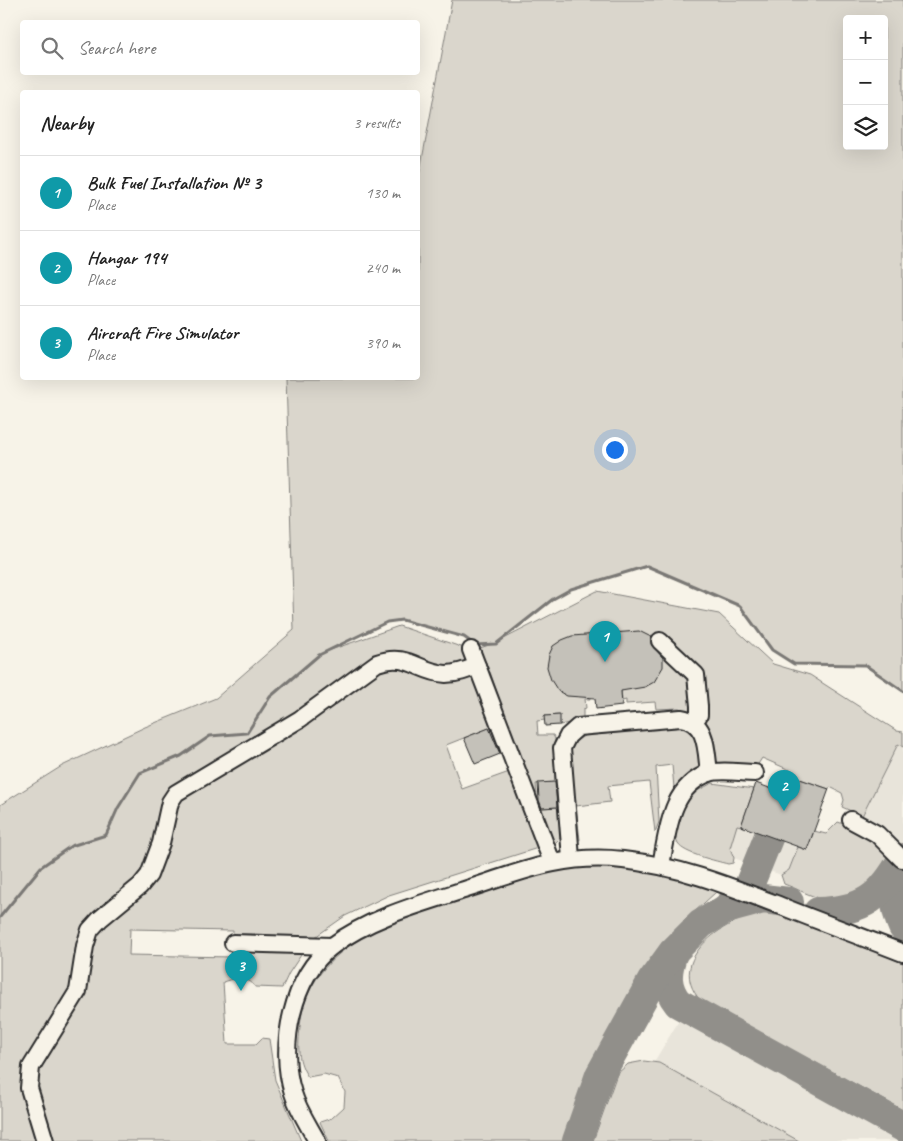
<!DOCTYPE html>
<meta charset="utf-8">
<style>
:root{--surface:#fff;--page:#f2f2f2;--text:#222;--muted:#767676;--line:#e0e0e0;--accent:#2b2b2b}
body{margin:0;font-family:Caveat,sans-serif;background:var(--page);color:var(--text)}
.controls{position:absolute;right:15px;top:15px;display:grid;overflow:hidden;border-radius:5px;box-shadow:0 5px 20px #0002}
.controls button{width:45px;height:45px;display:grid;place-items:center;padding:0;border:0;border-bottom:1px solid var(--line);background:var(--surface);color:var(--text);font:25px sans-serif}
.you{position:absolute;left:614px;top:449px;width:18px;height:18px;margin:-12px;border:4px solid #fff;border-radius:50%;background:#1a73e8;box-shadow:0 0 0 8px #1a73e833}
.badge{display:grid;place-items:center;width:32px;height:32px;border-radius:50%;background:var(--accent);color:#fff;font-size:16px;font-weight:700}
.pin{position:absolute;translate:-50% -41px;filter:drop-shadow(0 1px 2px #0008)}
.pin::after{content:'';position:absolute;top:26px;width:18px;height:15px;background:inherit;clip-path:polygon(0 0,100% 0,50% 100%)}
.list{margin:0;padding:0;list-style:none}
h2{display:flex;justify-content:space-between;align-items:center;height:65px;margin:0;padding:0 20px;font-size:21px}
h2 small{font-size:16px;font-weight:400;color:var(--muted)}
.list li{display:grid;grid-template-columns:32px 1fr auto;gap:15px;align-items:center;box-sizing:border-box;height:75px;padding:0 20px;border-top:1px solid var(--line)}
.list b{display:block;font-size:19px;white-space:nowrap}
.list p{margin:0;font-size:16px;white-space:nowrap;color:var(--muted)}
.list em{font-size:16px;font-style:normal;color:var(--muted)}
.icon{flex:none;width:28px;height:28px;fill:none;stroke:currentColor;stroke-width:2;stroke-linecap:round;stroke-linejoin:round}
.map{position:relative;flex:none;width:903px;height:1141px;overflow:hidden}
.search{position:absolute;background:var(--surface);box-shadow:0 5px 20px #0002;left:20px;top:20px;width:400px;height:55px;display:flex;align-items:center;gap:12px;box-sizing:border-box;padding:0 18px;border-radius:5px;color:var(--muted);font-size:19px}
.panel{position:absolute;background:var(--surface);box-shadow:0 5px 20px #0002;left:20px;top:90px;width:400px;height:290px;border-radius:5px}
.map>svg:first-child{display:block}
.built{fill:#e8e4da}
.green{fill:#dad6cc;stroke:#82807c;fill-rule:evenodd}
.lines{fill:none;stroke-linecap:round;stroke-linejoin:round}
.stream{stroke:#7a7874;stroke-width:3}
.taxiway{stroke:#918f8a;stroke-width:30}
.building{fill:#c4c1b9;stroke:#2b2b2b}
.minor-casing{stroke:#2b2b2b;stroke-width:20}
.minor{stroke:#f7f3e8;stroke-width:16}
</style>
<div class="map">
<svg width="903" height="1141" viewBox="0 0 903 1141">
<rect width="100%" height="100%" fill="#f7f3e8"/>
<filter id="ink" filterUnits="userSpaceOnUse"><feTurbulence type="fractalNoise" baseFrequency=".02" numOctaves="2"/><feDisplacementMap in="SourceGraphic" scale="10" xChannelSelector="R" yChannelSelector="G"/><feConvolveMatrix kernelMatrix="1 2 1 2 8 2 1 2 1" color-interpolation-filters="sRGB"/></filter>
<g filter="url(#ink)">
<g class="built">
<polygon points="898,744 903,747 903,846 879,825 862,816"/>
<polygon points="737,825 798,847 789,870 781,875 734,858 729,848"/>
<polygon points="695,994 903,1108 903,1141 799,1141 659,1063 654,1062"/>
</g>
<g class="green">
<path d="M452,0H903V691L864,665L794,664L772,650L740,606L647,566L571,589L553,599L498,642L597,591L719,614L773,664L810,675L897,731L903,732V747L898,744L862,816L842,807L844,800L842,793L830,787L829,789L794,777L792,771L762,758L755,769L716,762L713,757L710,728L705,722L701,673L691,676L693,713L679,708L656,709L655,702L626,704V700L622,701L621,689L589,692L590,699H585L586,708L583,709V720L560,725L559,715L545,716V720L537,721L538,735H553L555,739V782L536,784L538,808L559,807L562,836L555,843L549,839L495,703L500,701L490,672L481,670L474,650L492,644L475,645L464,637L402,620L387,622L325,652L399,626L467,649L505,748L500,754L489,728L446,745L462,789L512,771L541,847L389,895L345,916L315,937L233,935V931L130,929L129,955L232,957L233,949L303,952L289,973L282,988L255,987C249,976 233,978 223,982L227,1044H256L262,1038L269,1039L275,1080L301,1141H0V805L62,766L145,727L216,698L294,630L286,378H418V181ZM847,19H884V146H847Z"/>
<polygon points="682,726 694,731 703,762 699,770 674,788 672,765 656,767 659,822 655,832 649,782 608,786 610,802 576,806 580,840 575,838 568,753 574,742 584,736"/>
<path d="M712,783L754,789L741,826L737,825L730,848L734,858L733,863L728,864C717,861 684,854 678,844C672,834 679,809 686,800C692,792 704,788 712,783Z"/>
<path d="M838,822C856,828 874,839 887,853C886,883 852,901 824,899C811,897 796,888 784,884L781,875L789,870L798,847L807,850L814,831L826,834Z"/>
<path d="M578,866C629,867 667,875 717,888L716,892L680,925L647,964L587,1076L564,1141H329L320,1122L332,1118L344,1107L345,1092L338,1078L324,1074L308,1077C297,1061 298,1047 300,1027C307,941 407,915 476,894C510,883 543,871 578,866Z"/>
<path d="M780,912L903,963V1110L700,1000C665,959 724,920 761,913C767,912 774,912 780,912Z"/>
<polygon points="644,1061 659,1063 799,1141 593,1141 617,1074 628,1064"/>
</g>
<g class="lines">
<polyline class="stream" points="0,917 41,867 71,846 106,835 118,808 140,773 181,756 210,736 247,733 270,697 319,655 387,622 402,620 464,637 475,645 496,644 553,599 571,589 647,566 740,606 772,650 794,664 865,665 903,691"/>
<g class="taxiway">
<path d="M896,871C894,891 894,908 903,927"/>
<polyline points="726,909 748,888 769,836"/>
<path d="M818,912C864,911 881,897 903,858"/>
<path d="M673,953C666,972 665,987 678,1003L903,1127"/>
<polyline points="577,1141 600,1075 652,981 673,952 701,924 726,909 763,899 789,902"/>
</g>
</g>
<g class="building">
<polygon points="639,631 651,637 651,644 663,658 663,667 654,682 645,687 621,691 622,706 596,709 595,698 567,696 558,691 551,680 547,667 549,655 553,646 562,640 572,636"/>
<polygon points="560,715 560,725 545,726 544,716"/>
<polygon points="489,728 500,754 475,764 464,738"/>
<polygon points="794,777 829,789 807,850 741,826 756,783 788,795"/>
<polygon points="555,782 557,807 542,808 539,800 538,783"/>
</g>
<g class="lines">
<g class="minor-casing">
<g id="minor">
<polyline points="660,641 696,675 699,706 699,715 694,722"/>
<polyline points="471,650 552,862"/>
<polyline points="851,820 877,834 902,859"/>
<path d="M571,858L562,748L568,736L578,727L681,718C708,722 706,751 709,773"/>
<path d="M661,865C668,831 670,787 709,773C722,769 741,773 755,773"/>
<polyline points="233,943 332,946"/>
<path d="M45,1141L29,1088L31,1067L78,991L85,946L90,930L100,919L140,886L149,875L161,843L170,802L176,793L300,719L377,663C408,652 418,672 446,674C457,674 467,670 477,666"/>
<path d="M317,1141C309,1126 298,1110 293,1093C278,1047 292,977 332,946C369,918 420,904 464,890C520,872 563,853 623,860C679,866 729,886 781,906C821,922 862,937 903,953"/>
</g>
</g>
<use href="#minor" class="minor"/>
</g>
</g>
</svg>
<div class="controls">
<button>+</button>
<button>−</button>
<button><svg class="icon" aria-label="layers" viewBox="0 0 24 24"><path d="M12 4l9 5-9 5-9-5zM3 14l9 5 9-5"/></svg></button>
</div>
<div class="you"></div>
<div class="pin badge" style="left:605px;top:662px;background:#0f9aa8">1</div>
<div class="pin badge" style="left:784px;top:811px;background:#0f9aa8">2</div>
<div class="pin badge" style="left:241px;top:991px;background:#0f9aa8">3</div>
<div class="search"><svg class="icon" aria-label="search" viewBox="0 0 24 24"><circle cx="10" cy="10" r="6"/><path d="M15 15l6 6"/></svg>Search here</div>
<section class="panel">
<h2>Nearby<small>3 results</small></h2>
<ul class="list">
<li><span class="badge" style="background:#0f9aa8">1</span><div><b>Bulk Fuel Installation № 3</b><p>Place</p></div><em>130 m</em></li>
<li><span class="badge" style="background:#0f9aa8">2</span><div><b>Hangar 194</b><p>Place</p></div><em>240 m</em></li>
<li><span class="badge" style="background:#0f9aa8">3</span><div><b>Aircraft Fire Simulator</b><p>Place</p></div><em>390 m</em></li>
</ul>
</section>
</div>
